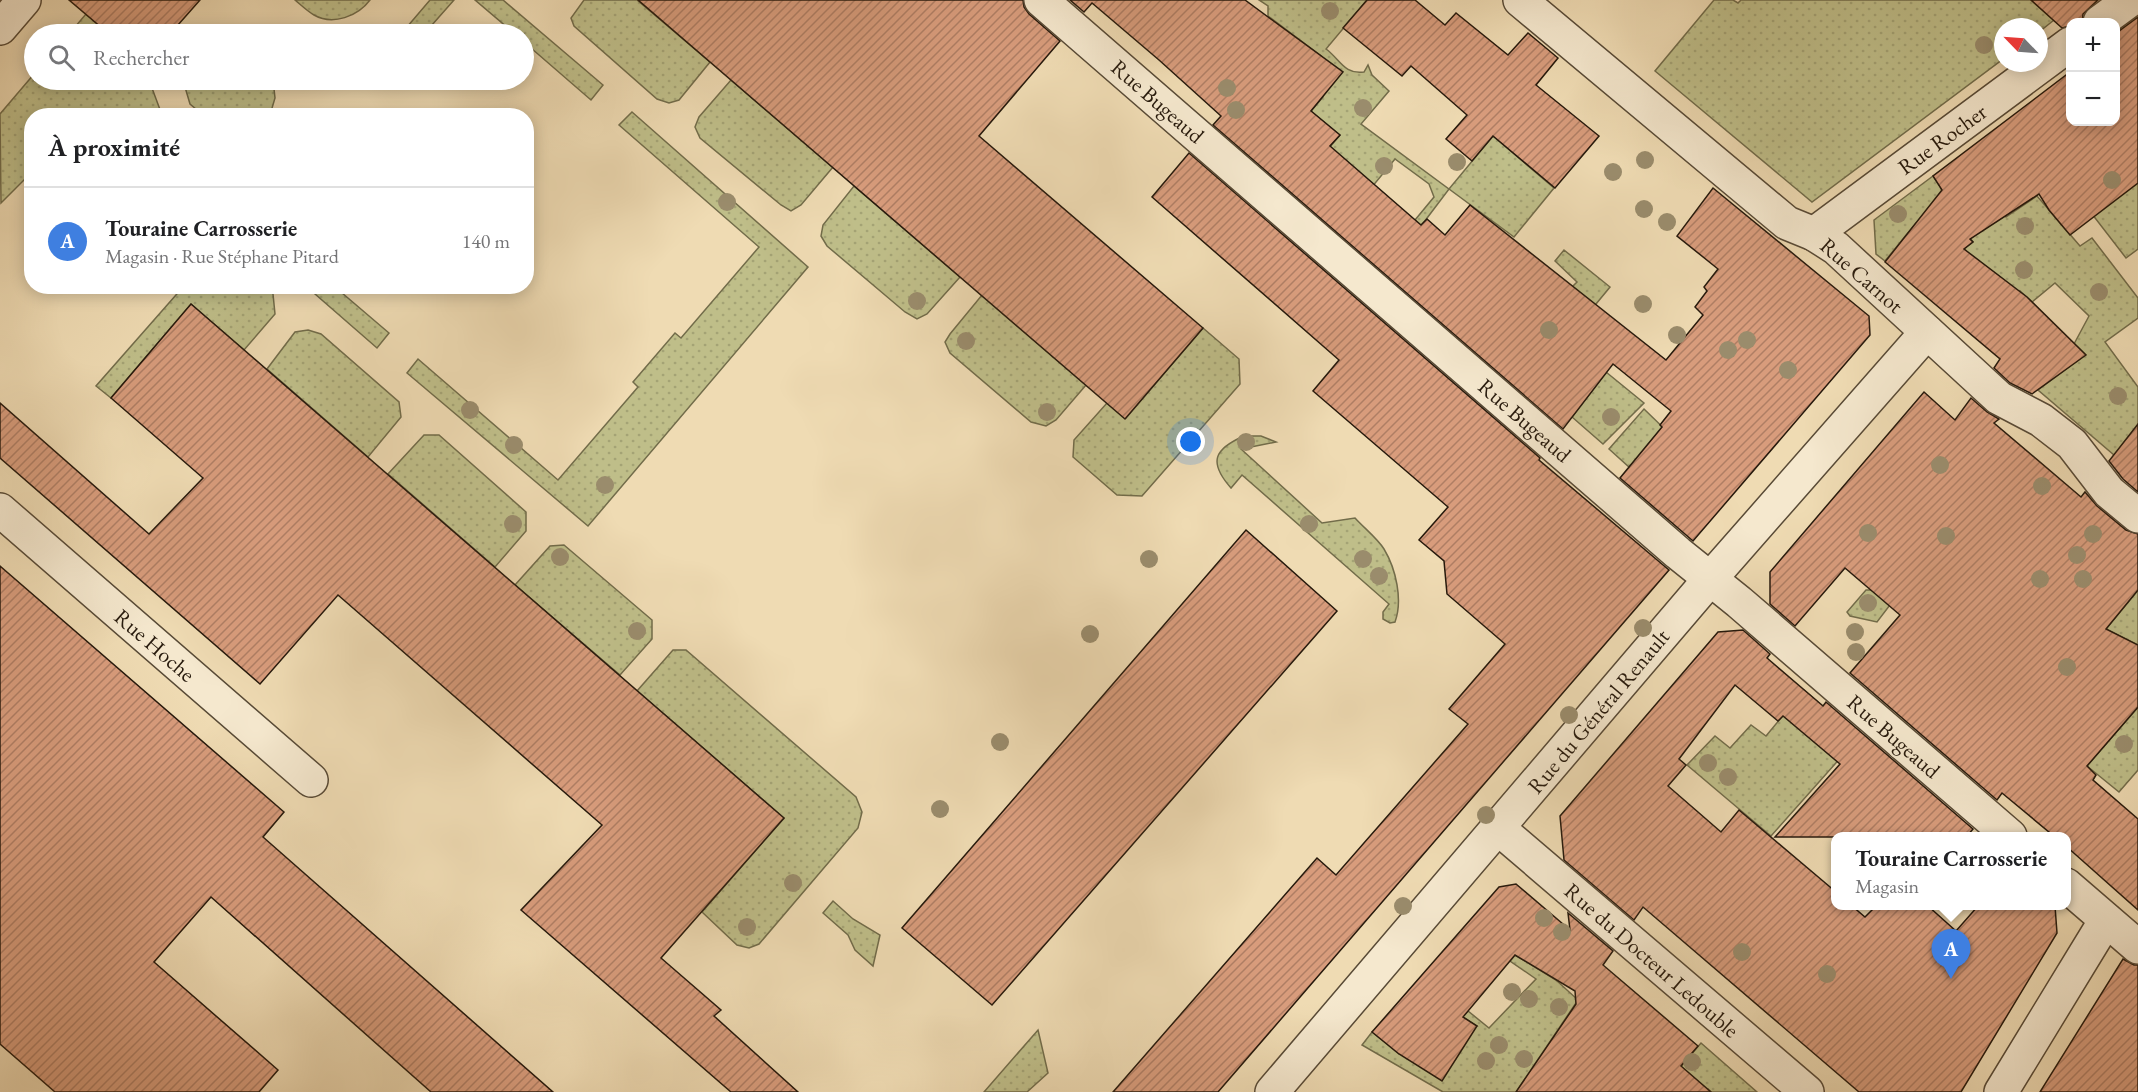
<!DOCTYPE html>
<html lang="fr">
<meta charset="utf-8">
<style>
:root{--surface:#fff;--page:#f2f2f2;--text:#202124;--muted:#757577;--line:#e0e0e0;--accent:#8f2418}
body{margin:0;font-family:"EB Garamond",serif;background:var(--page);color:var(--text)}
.controls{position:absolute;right:18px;top:18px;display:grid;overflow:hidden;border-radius:12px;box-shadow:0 3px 15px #0003}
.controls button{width:54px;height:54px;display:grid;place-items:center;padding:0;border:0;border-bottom:2px solid var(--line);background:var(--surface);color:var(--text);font:30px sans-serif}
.compass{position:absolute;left:1994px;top:18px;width:54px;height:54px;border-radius:50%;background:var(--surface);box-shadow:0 3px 15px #0003;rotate:295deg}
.you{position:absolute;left:1191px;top:442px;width:21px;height:21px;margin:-15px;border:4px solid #fff;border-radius:50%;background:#1a73e8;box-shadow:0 0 0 9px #1a73e833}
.badge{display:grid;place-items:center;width:39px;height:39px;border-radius:50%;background:var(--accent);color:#fff;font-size:20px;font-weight:700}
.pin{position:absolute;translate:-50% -50px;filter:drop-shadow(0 2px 3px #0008)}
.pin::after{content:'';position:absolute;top:32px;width:21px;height:18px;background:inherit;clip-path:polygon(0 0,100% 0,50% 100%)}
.popup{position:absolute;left:1831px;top:832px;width:240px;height:78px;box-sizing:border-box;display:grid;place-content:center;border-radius:12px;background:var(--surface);filter:drop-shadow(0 2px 4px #0005);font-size:20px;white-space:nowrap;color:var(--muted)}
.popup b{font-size:22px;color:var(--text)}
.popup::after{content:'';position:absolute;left:50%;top:100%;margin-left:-12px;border:12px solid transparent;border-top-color:var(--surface)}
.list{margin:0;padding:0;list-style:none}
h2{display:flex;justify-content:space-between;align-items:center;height:78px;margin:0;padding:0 24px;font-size:26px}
h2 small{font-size:20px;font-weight:400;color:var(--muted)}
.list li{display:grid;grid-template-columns:39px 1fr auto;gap:18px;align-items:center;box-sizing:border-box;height:108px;padding:0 24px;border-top:2px solid var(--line)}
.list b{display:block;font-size:22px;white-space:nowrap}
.list p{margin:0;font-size:20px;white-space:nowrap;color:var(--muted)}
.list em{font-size:20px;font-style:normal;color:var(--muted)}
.icon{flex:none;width:33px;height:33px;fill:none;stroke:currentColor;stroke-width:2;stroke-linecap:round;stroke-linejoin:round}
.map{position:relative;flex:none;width:2138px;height:1092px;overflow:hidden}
.search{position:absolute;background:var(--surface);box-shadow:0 3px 15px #0003;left:24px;top:24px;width:510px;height:66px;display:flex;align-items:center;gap:15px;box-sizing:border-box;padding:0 21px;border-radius:33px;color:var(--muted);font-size:22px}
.panel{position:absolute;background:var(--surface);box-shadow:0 3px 15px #0003;left:24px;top:108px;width:510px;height:186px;border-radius:24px}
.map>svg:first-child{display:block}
.grass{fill:url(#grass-dots);stroke:#726c4a;stroke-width:1.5}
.building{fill:url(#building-hatch);stroke:#26190c;stroke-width:1.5}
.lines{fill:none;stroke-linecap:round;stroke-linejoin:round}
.minor-casing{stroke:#584a36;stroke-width:36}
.tertiary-casing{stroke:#584a36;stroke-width:36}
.minor{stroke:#f5e8ce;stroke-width:33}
.tertiary{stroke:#f5e8ce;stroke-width:33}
.tree{fill:#9a8c6c}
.labels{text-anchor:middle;stroke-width:4.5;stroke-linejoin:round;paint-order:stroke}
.street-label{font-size:22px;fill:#26190c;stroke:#f5e8ce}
</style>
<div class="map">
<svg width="2138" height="1092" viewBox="0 0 2138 1092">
<defs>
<pattern id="grass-dots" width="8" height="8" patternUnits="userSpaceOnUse" patternTransform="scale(1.5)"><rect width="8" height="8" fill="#bfbe89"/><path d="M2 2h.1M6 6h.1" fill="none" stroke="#a4a375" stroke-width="1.8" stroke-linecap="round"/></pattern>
<pattern id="building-hatch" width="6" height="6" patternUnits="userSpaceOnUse" patternTransform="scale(1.5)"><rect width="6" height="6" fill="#d89c7c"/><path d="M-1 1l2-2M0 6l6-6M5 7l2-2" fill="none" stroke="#af7e64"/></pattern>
</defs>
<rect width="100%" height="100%" fill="#efdbb3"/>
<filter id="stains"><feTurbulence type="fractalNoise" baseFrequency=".00333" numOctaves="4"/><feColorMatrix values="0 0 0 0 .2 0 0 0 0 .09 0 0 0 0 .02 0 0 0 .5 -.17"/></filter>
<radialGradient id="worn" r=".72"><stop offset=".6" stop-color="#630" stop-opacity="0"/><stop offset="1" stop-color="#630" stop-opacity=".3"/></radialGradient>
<g class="grass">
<path d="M295,0H370C358,16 333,26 314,15C307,11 301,5 295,0Z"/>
<polygon points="430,0 454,0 424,34 401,34"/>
<polygon points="475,0 503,0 603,85 591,100 524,42 524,34 515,34"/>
<polygon points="584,0 637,0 710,62 679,100 669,103 657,99 574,26 571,18"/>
<path d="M1259,0H1367L1326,49C1340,59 1344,75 1364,72L1368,65L1372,75L1389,91L1361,124L1449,189L1493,136L1554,188L1514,237L1449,189L1421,226L1415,220L1434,197L1429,184L1395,159L1367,193L1323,155L1340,135L1311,111L1323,97L1321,56L1268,16V6Z"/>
<polygon points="1714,0 1733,0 1738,3 1741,0 2031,0 2054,20 2039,32 2039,27 2003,27 2003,59 1812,202 1655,71"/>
<polygon points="86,14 109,34 69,34"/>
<polygon points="34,74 34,80 149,80 162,115 32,116 31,173 1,203 0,114"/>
<polygon points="192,80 273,80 275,98 270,115 203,115 190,104 185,87"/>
<polygon points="731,80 833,167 801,205 791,211 781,205 700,138 695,127 699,117"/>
<polygon points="632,112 808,267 588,526 407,373 418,359 558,480 638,387 633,382 675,333 681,338 759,247 619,125"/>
<polygon points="2095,122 2116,122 2138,183 2138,249 2126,258 2075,192 2108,141"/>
<polygon points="1933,176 1948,198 1993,197 2006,217 2037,196 2080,246 2092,238 2138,298 2138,318 2105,342 2138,387 2138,432 2114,455 2038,390 2085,355 2074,344 2089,316 2055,283 2032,302 2020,291 2012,296 1964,249 1973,242 1959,225 1916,223 1885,261 1876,254 1874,220"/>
<polygon points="854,186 960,277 927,314 917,319 905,312 827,246 821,236 823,225"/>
<polygon points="1564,250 1610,287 1582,321 1571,288 1577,282 1555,261"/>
<polygon points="183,287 265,287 273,294 275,314 244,350 191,304 111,398 96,386"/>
<polygon points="307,287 335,287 389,333 377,348"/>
<polygon points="982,295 1086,385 1056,420 1046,426 1031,422 950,353 945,342 950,334"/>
<polygon points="1203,328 1239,359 1240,384 1142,496 1117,495 1073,457 1074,440 1107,403 1126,418"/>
<polygon points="308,330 321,334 399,402 401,417 368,457 267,369 295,332"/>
<polygon points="1606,372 1644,403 1603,444 1572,417"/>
<polygon points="1644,409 1676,440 1629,467 1609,449"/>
<polygon points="424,435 439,435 526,512 526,531 495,567 388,474"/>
<path d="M1244,436H1261L1276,442L1241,449L1322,523L1355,518C1364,528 1377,538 1384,549C1396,569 1403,600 1395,622L1390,623L1383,619V612L1389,604L1242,475L1231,488C1208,462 1214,449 1244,436Z"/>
<polygon points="564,545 652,620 652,639 620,675 515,585 550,546"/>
<polygon points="1866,590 1871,590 1893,601 1877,622 1850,616 1847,612"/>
<polygon points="2138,590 2138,645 2106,629"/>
<polygon points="673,650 686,650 856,797 862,812 858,828 759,944 749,948 737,945 702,912 784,818 637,691"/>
<polygon points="1804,690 1859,737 1771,836 1687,765 1715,736 1730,748 1751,725 1766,736"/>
<polygon points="2138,707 2138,770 2119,792 2087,766"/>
<polygon points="833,901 853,919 880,935 873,966 855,950 848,935 823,913"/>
<polygon points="1515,955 1556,980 1578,1000 1516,1092 1443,1092 1362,1045 1372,1032 1399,1054 1477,1026 1462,1017 1468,1011 1489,1028 1536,979 1510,961"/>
<polygon points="1038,1030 1048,1073 1027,1092 984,1092"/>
<polygon points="1701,1043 1757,1092 1711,1092 1708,1089 1704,1092 1659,1092"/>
</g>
<g class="building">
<polygon points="69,0 200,0 170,34 109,34"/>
<polygon points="638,0 1023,0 1024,7 1029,14 1060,41 979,136 1203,328 1125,419"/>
<polygon points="1070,0 1245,0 1343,72 1311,111 1340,135 1330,146 1421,225 1427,219 1445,235 1470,205 1666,360 1703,315 1695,307 1707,291 1704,287 1718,269 1677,236 1713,188 1869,316 1870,335 1693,541 1620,478 1662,427 1660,425 1671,411 1613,364 1563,429 1213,125 1221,116 1159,60 1092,3 1084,12"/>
<polygon points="1367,0 1415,0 1445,25 1456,13 1508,55 1528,33 1558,58 1536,85 1599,136 1555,188 1493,136 1472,161 1446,139 1467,115 1411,66 1402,76 1343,28"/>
<polygon points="2031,0 2098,0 2083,14 2082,22 2070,22 2070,26 2062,28"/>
<polygon points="2138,17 2138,183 2070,235 2049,210 2039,194 1970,239 1973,242 1964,249 2027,297 2086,355 2032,394 2010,383 1994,368 2000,359 1885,262 1942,190 1933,176 2070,72 2070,122 2115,122 2115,34"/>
<polygon points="1189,153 1540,458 1539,460 1669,570 1218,1092 1113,1092 1317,858 1336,875 1468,724 1449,709 1505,644 1447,594 1444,561 1419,540 1448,507 1313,391 1339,360 1152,197"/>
<polygon points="191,304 784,818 661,958 721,1010 714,1016 798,1092 731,1092 521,910 602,825 338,595 260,684 0,458 0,403 149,534 203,478 111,398"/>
<polygon points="1924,392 1955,420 1971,398 1987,412 1999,419 1994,423 2081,497 2085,492 2097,506 2126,530 2138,534 2138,590 2106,629 2138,645 2138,707 2087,766 2096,775 2093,780 2138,819 2138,910 2067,847 2067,837 2055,837 2002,793 1997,800 1850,673 1900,615 1845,568 1795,626 1770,604 1770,572"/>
<polygon points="2138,424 2138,492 2123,479 2109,461"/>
<polygon points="1246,530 1337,611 992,1005 902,928"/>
<polygon points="0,566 284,812 263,837 553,1092 431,1092 211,897 154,962 278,1070 259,1092 55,1092 0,1044"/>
<polygon points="1743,630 1770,654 1767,658 1823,706 1826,702 1973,829 1966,837 1775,837 1840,764 1783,716 1778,721 1735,685 1679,759 1686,765 1668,786 1721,832 1739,810 1836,892 1836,906 1852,906 1865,917 1876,906 1928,906 1956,931 1978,906 2055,906 2057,933 1961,1092 1859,1092 1643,907 1634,920 1564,860 1560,816 1718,632"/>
<polygon points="1516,884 1570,930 1568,913 1613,951 1603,965 1698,1046 1681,1066 1711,1092 1516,1092 1576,1004 1575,991 1515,955 1463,1017 1477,1026 1442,1081 1399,1054 1372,1032 1499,887"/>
<polygon points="2123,959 2134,965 2138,965 2138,1092 2040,1092"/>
</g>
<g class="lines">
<g class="minor-casing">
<g id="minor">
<polyline points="1041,0 1678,553 1739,602 2010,836"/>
<polyline points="1520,0 1787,223 1814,234 1836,248 1999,398 2041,420 2072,444 2109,492 2138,516"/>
<polyline points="2100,22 2130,0"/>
<polyline points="1814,234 2070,44"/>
<polyline points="0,510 311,780"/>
<polyline points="1498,828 1807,1092"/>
<polyline points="2066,885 2138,947"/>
<polyline points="1272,1092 1710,579 1927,332"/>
<polyline points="2001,1092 2106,920"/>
</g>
</g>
<g class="tertiary-casing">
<polyline id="tertiary" points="0,28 24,0"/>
</g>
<use href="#minor" class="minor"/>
<use href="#tertiary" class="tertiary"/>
</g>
<g class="tree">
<circle cx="1330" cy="11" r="9"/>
<circle cx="1984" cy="45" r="9"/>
<circle cx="1227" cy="88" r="9"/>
<circle cx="1363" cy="108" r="9"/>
<circle cx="1236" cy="110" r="9"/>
<circle cx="1645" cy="160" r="9"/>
<circle cx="1457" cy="162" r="9"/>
<circle cx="1384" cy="166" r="9"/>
<circle cx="1613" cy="172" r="9"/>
<circle cx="2112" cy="180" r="9"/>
<circle cx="727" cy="202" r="9"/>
<circle cx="1644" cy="209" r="9"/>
<circle cx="1898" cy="214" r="9"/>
<circle cx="1667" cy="222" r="9"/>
<circle cx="2025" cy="226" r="9"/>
<circle cx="2024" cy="270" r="9"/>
<circle cx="2099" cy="292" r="9"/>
<circle cx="917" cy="301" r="9"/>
<circle cx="1643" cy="304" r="9"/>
<circle cx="1549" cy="330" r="9"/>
<circle cx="1677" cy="335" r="9"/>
<circle cx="1747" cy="340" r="9"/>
<circle cx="966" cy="341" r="9"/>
<circle cx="1728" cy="350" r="9"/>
<circle cx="1788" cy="370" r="9"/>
<circle cx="2118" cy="396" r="9"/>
<circle cx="470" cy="410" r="9"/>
<circle cx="1047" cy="412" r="9"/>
<circle cx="1611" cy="417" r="9"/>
<circle cx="1246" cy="442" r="9"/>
<circle cx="514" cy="445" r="9"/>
<circle cx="1940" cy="465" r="9"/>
<circle cx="605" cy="485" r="9"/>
<circle cx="2042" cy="486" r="9"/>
<circle cx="513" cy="524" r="9"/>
<circle cx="1309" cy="524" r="9"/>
<circle cx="1868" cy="533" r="9"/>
<circle cx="2093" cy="534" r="9"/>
<circle cx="1946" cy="536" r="9"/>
<circle cx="2077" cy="555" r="9"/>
<circle cx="560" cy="557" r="9"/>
<circle cx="1149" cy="559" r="9"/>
<circle cx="1363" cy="559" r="9"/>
<circle cx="1379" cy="576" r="9"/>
<circle cx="2040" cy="579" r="9"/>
<circle cx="2083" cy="579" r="9"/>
<circle cx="1868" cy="603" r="9"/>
<circle cx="1643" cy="628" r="9"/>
<circle cx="637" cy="631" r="9"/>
<circle cx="1855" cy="632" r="9"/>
<circle cx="1090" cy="634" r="9"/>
<circle cx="1856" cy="652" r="9"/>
<circle cx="2067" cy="667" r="9"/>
<circle cx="1569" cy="715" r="9"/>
<circle cx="1000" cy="742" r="9"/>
<circle cx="2124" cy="744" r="9"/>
<circle cx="1708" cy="763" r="9"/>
<circle cx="1728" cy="777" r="9"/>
<circle cx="940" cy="809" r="9"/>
<circle cx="1486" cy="815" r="9"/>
<circle cx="793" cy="883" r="9"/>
<circle cx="1403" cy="906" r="9"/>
<circle cx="1544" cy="918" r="9"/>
<circle cx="747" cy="927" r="9"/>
<circle cx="1562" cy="932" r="9"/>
<circle cx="1742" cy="952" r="9"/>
<circle cx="1827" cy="974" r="9"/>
<circle cx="1512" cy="992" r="9"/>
<circle cx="1529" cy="999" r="9"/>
<circle cx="1559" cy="1007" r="9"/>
<circle cx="1499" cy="1045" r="9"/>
<circle cx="1524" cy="1059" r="9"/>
<circle cx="1486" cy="1061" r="9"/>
<circle cx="1692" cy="1062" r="9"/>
</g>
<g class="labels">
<g class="street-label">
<text transform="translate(1158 101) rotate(41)" y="8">Rue Bugeaud</text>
<text transform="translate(1942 139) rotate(-36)" y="8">Rue Rocher</text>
<text transform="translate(1862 275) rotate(41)" y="8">Rue Carnot</text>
<text transform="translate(1525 420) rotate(41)" y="8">Rue Bugeaud</text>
<text transform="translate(155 645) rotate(41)" y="8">Rue Hoche</text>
<text transform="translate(1598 711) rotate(-50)" y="8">Rue du Général Renault</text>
<text transform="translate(1894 736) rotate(41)" y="8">Rue Bugeaud</text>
<text transform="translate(1652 960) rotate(41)" y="8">Rue du Docteur Ledouble</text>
</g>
</g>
<rect width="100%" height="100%" filter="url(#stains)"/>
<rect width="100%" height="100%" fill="url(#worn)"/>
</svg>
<div class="controls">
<button>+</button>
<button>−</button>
</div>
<svg class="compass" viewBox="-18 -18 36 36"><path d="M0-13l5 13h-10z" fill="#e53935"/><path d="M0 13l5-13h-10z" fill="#757577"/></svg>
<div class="you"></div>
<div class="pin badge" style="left:1951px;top:979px;background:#3f7fe0">A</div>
<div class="popup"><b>Touraine Carrosserie</b>Magasin</div>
<div class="search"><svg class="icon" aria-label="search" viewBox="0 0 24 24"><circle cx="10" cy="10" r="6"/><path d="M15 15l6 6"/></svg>Rechercher</div>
<section class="panel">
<h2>À proximité<small></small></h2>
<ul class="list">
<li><span class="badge" style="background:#3f7fe0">A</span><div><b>Touraine Carrosserie</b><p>Magasin · Rue Stéphane Pitard</p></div><em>140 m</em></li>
</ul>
</section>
</div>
